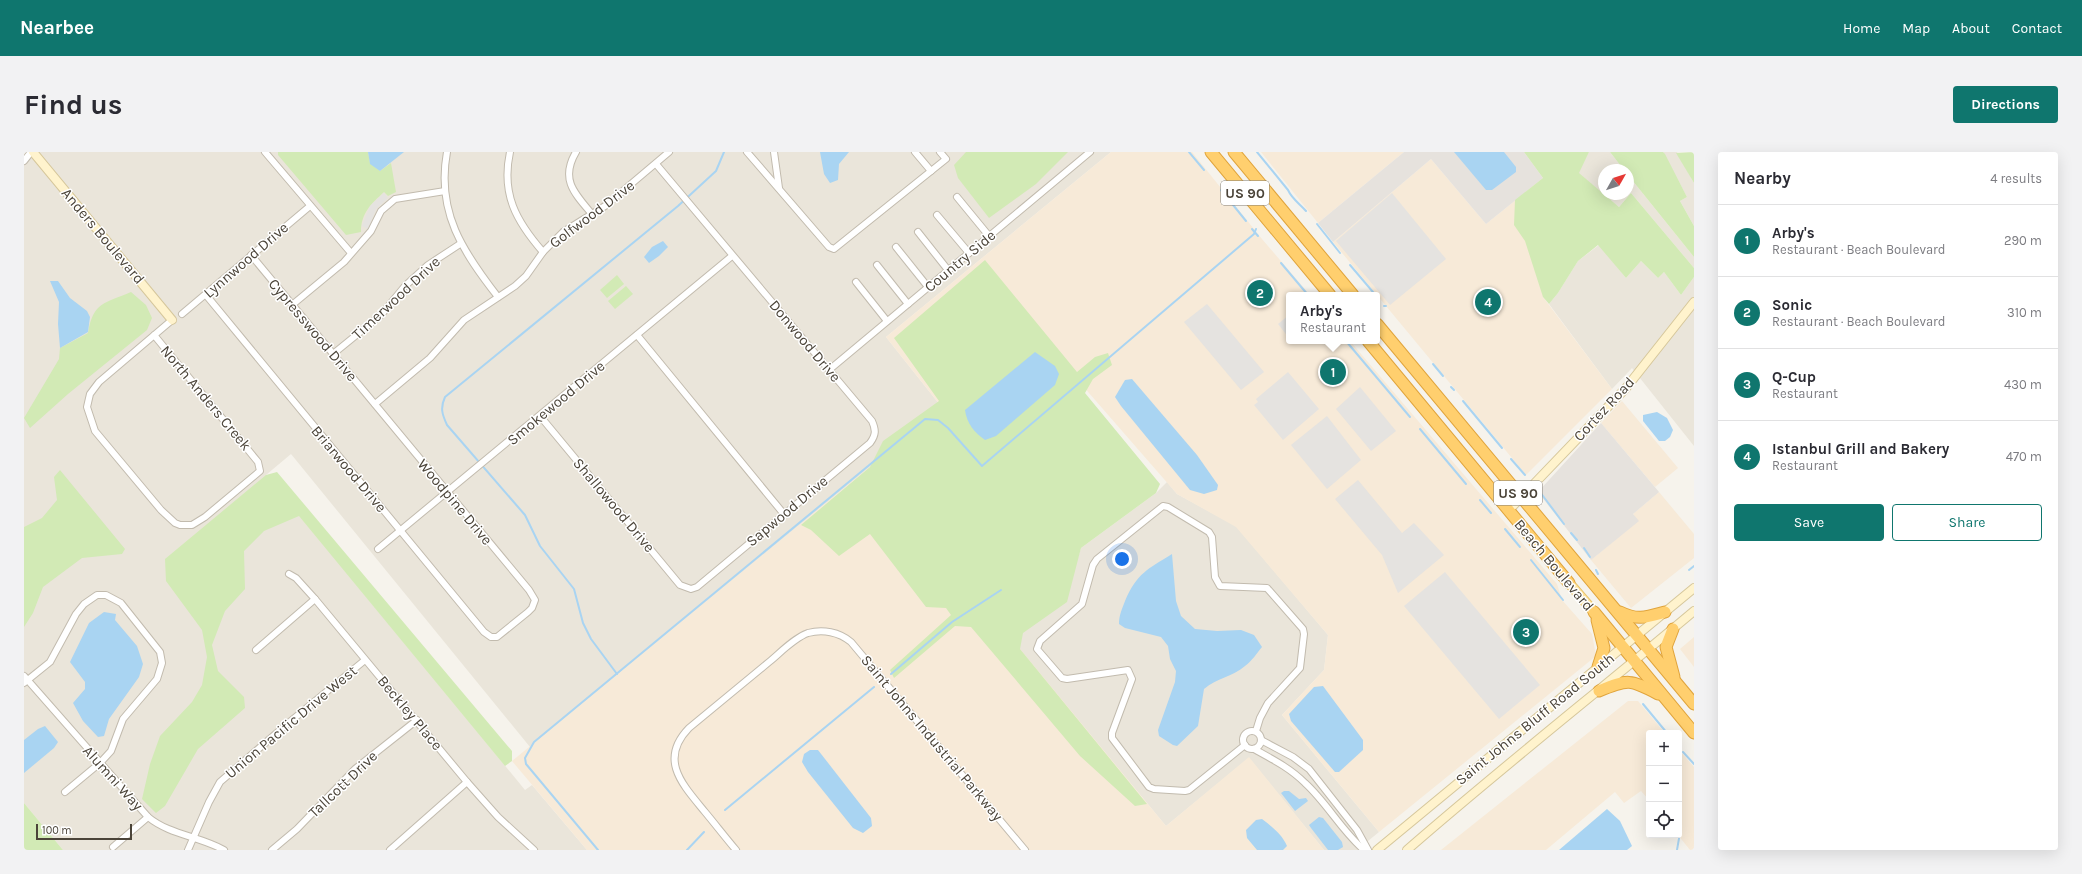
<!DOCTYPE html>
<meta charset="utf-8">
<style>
:root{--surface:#fff;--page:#f2f2f3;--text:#2b2b33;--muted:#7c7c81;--line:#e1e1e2;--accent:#0f766e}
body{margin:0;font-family:Karla,sans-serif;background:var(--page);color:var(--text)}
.controls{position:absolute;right:12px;bottom:12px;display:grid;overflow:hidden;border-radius:4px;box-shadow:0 4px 16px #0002}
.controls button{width:36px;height:36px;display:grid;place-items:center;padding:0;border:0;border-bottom:1px solid var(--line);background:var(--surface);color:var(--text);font:20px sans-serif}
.compass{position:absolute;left:1574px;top:12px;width:36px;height:36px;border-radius:50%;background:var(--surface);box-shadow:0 4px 16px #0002;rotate:51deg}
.scale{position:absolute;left:12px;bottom:10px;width:96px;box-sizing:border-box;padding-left:4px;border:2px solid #4b4439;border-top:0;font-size:11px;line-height:14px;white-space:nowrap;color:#4b4439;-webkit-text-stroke:3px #fff;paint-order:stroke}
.you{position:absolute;left:1098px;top:407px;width:14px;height:14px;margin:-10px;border:3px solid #fff;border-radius:50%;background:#1a73e8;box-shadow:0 0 0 6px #1a73e833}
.badge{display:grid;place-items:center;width:26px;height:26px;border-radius:50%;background:var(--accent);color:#fff;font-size:13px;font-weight:700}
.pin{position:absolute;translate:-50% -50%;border:2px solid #fff;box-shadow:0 1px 4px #0006}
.popup{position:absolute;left:1262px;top:140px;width:94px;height:52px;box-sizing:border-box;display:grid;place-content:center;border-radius:4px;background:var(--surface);filter:drop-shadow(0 1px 3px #0005);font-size:13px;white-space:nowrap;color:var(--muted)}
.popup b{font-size:15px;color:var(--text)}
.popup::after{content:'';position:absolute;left:50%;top:100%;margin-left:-8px;border:8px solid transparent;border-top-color:var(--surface)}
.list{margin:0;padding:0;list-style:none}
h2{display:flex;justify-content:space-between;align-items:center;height:52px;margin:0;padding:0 16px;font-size:17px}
h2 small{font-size:13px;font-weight:400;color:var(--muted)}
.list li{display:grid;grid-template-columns:26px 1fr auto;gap:12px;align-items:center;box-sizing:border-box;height:72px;padding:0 16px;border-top:1px solid var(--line)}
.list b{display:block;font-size:15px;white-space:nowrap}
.list p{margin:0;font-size:13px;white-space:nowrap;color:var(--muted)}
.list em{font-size:13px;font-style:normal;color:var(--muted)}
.actions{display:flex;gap:8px;padding:12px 16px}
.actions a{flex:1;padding:9px 0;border:1px solid var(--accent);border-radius:4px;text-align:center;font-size:14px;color:var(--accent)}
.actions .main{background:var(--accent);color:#fff}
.icon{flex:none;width:22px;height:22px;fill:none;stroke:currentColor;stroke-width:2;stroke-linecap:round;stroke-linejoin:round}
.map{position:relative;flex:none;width:1670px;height:698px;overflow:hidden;border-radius:4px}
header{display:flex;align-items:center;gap:24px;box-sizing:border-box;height:56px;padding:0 20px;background:var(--accent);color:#fff}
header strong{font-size:19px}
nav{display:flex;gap:22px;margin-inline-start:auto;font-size:14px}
.intro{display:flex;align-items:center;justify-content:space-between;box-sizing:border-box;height:96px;padding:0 24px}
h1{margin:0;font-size:28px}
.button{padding:10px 18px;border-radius:4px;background:var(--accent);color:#fff;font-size:14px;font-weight:700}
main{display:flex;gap:24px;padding:0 24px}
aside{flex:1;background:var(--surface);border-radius:4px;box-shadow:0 4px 16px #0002}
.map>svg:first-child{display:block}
.residential{fill:#eae5da}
.commercial{fill:#f7ead8}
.industrial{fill:#e6e2dd}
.green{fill:#d2eab5}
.parking{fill:#e5e3e0}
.water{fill:#a9d4f2}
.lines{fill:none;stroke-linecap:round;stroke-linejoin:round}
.stream{stroke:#a9d4f2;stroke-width:2}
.street-casing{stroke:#c2bbae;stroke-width:8}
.secondary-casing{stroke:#d6c79b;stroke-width:10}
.primary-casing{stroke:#e6c16a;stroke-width:11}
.highway-casing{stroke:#e0a43c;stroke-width:13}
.street{stroke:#fff;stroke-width:6}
.secondary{stroke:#fff3cd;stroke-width:8}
.primary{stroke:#ffe39c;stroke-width:9}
.highway{stroke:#ffcf6e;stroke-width:11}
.labels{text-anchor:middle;stroke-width:3;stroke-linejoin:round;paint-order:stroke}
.shield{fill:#fff;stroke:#817c74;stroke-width:1}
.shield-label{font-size:14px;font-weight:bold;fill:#4b4439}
.street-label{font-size:15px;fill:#4b4439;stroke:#fff}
</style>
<header>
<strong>Nearbee</strong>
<nav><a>Home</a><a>Map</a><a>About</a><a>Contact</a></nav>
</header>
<div class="intro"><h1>Find us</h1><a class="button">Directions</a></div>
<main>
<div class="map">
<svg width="1670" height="698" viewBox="0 0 1670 698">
<rect width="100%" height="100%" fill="#f6f3ec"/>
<g class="residential">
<polygon points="0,0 1087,0 862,185 920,258 846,315 506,595 267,302 242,323 501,638 508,633 563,698 39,698 0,651"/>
<polygon points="1565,0 1586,0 1600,18 1580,18 1580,42 1604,42 1604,23 1670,105 1670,116 1607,41 1595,55 1554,21"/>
<polygon points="1639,0 1653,0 1670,31 1670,74 1656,49 1663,45"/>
<polygon points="1575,93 1602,126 1617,109 1634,126 1640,120 1657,143 1670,125 1670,294 1608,216 1588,237 1525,152 1534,141 1554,109"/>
<polygon points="1143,330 1153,342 1212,374 1304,483 1300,518 1258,563 1355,680 1333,698 1300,698 1225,606 1142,674 989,489 1052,412 1057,396 1132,341"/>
</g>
<g class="commercial">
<polygon points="1087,0 1168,0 1238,87 1286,143 1265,143 1265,189 1326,189 1533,432 1538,448 1568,482 1572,504 1355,680 1258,563 1300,518 1304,483 1212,375 1153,342 1058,233 920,258 862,185"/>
<polygon points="1237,0 1380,0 1294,71"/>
<polygon points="1407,7 1462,72 1519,26 1519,145 1588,237 1502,323 1309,90"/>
<polygon points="1598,249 1654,316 1631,335 1577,271"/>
<polygon points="846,315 1142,674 1225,605 1300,698 563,698 488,609"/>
<polygon points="1635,340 1670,382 1670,406 1607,456 1567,408 1614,369 1609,362"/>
<polygon points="1670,485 1670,515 1656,497"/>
<polygon points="1604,549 1614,549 1641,581 1625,581 1625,648 1617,639 1600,651 1591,640 1522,698 1417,698"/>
<polygon points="1655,598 1670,615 1670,698 1666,698 1654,683"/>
</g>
<g class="industrial">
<polygon points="1380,0 1500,0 1519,26 1462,72 1407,7 1309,90 1294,71"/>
<polygon points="1577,271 1635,340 1609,362 1615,369 1567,408 1514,340"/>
</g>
<g class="green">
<path d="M254,0H344L346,11L356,19L367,11L372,40L364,44L360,40C347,52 337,61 337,80L322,83L254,3Z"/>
<polygon points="942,0 1044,0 1012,32 965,66 934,26 930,13"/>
<polygon points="1500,0 1565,0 1555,21 1595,55 1607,41 1670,116 1670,125 1657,143 1640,120 1634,126 1617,109 1602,126 1574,93 1554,109 1534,141 1525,152 1519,145 1501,89 1490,73 1491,48 1519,26"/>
<polygon points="1586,0 1639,0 1641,2 1663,45 1656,49 1670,74 1670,105 1604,23 1604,18 1600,18"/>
<polygon points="1670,0 1670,31 1652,1"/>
<polygon points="961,108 1053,220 1071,205 1084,201 1088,213 1069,227 1061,241 1136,332 1132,341 1057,396 1043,450 999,481 996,497 1123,652 1111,654 1056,604 947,475 931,474 870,526 866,518 927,463 922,456 902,455 846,382 815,404 787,378 777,373 846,315 859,289 915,249 870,186"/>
<polygon points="593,123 600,132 583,146 576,138"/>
<polygon points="602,134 609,142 591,157 584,149"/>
<path d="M107,140L122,153L128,166L123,178L44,242L6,276L0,266L35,207L36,196L64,181C69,150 81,151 107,140Z"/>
<polygon points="36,318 101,397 98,402 58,406 19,435 9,461 0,475 0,375 18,366 33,348 30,325"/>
<polygon points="253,320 488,599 488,609 481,614 275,364 240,379 220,399 221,437 201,459 188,493 194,519 220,545 221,556 174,597 141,654 132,661 118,647 126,612 136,584 168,550 178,533 183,505 178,478 142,429 141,407 242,323"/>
<polygon points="0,651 39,698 0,698"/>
</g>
<g class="parking">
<polygon points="360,41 364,46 352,57 344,77 338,74 346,54"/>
<polygon points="1368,41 1422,107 1366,153 1312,89"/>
<polygon points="1183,152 1240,220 1217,238 1160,170"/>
<polygon points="1265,163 1265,186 1254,172"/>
<polygon points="1264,220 1295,257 1259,288 1230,253 1234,250 1232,247"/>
<polygon points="1336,235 1372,279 1347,299 1312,257"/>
<polygon points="1303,264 1337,308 1303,337 1267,293"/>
<polygon points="1334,328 1378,381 1390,371 1420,403 1374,441 1358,403 1311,347"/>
<polygon points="1421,420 1516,533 1475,567 1380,454"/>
</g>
<g class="water">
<polygon points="344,0 380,0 356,19 346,12"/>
<polygon points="796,0 825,0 815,12 814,28 806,31 800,22"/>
<polygon points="1430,0 1480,0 1492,15 1492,20 1468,38 1462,38"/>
<polygon points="639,89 644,95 635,104 625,111 620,105 628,95"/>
<polygon points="26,129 34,129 46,146 63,159 66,165 64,180 36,196 34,172 35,150"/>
<path d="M1011,200L1031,214L1035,222L1031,233L972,284L961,288C950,280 943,272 941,258Z"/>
<polygon points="1108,227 1173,303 1194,333 1193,338 1180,342 1166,338 1097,254 1091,245 1101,228"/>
<polygon points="1633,260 1643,266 1649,278 1646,285 1641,289 1635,289 1619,269 1619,263"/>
<path d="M1148,402L1152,449L1157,464L1171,477L1193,479L1217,478L1230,483L1238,495C1233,501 1228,509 1221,514C1208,525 1193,526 1180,537L1174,574L1153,594L1149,593L1135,584L1134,578L1151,530L1152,519L1146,507L1144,494L1137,485L1101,476L1095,472C1095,463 1098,457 1101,449C1113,421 1124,417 1148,402Z"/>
<polygon points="80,460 92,462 91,468 113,494 119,512 115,525 85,567 80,584 74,585 59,569 49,551 61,537 61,530 46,510 65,471"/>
<polygon points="1299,534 1339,588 1339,598 1315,620 1311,620 1267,569 1265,562 1290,535"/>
<polygon points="21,574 34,590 30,596 0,621 0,588 14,577"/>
<polygon points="786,598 794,598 847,666 848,674 839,681 829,676 784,620 778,610 780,602"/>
<polygon points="1260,639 1265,639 1275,647 1282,646 1284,649 1271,659 1257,641"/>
<polygon points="1583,657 1596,669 1608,694 1603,698 1535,698"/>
<polygon points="1295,665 1299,666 1318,690 1319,695 1314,698 1304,698 1287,676 1285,673"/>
<path d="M1238,667C1247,674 1258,682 1263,694L1259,698H1233L1223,686L1222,678L1232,668Z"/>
</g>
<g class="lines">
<g class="stream">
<polyline points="1165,0 1180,18"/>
<path d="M1233,0L1264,38C1268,47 1276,52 1282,59"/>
<polyline points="1197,38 1222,69"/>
<polyline points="1293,72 1316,101"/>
<polyline points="1228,77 1234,84"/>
<polyline points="1257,111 1284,143"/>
<polyline points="1326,113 1349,140"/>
<polyline points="1360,154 1362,154"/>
<polyline points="1322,189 1386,265"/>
<polyline points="1409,212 1419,224"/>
<polyline points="1427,235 1430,238"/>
<polyline points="1439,249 1478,296"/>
<polyline points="1396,277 1442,332"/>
<polyline points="1487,307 1501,323"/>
<polyline points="1516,340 1540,372"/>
<polyline points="1456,348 1467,361"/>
<polyline points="1481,377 1496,395"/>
<polyline points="1547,381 1553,388"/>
<polyline points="1560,396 1566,405"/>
<polyline points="1507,408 1539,448"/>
<polyline points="1572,418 1574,422"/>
<polyline points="1665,418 1670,414"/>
<path d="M593,522L567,487L559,471L550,437L516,394L501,363L423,273C418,262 416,256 421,245L654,54L692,19L700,0"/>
<polyline points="867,522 928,470 977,438"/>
<polyline points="1619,552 1643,581"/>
<polyline points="1659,600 1670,612"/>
<polyline points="701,658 850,535"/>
<polyline points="574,698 502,612 501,606 510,590 901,267 914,268 924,276 958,314 1230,82 1232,77"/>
<polyline points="663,698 680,680"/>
<polyline points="1653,698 1657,675"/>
</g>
<g class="street-casing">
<g id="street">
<polyline points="241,0 327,101"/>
<path d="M423,0C412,60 439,100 474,145"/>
<path d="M486,0C477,42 492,69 519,100"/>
<path d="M552,0C536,27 550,41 568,62"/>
<polyline points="723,0 805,95 810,97 922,7 916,0"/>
<polyline points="750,0 755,36"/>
<polyline points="891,0 907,19"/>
<polyline points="0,9 7,0"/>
<polyline points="933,45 965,84"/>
<polyline points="913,63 945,101"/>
<polyline points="894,80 924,118"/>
<polyline points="872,95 904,135"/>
<polyline points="853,113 884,152"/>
<polyline points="832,130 863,169"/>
<polyline points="182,143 460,480 467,485 473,485 504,460 508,456 511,448 505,438 227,103"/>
<polyline points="268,153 320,110 347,79 357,59 371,47 421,39"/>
<polyline points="158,162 286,54"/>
<polyline points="130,183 234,310 236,319 181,365 168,373 156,373 151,371 137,358 71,279 63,255 66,242 75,230 148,168"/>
<polyline points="613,183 759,361"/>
<polyline points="309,202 357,163 381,134 404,113 436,92"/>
<polyline points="805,218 1066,0"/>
<polyline points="351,252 406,206 440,168 491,134 502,124 519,100 539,80 581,54 645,0"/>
<path d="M516,264L656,433L667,437L673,435L846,291C852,283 852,278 848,269L632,12"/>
<polyline points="354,397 708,104"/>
<polyline points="265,422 272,426 291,447 443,630 474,665 510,698"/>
<polyline points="232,498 291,447"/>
<path d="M0,524L124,665C146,683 175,684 200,698"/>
<polyline points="0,531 26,510 52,462 60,452 73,443 82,443 97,451 136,500 138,511 133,527 99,567 87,599 76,611 41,640"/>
<circle cx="1228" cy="588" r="9"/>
<polyline points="1237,588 1269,605 1285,617 1333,678 1344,698"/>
<polyline points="1221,593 1165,638 1161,639 1130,637 1125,635 1088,586 1088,581 1108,527 1104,518 1043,527 1038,526 1013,497 1016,489 1058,452 1069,413 1073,407 1139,354 1144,355 1185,380 1188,385 1191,425 1196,434 1243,436 1279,477 1280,482 1276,516 1244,551 1236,566 1232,579"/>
<path d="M1230,597C1248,607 1266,616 1281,631C1303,651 1317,678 1340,698"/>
<polyline points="89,695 124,665"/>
<polyline points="164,698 185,650 196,630 262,573 341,508"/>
<polyline points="248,698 273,677 331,617 393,568"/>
<polyline points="366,698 443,630"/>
<path d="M712,698C701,685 691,672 681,660C659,633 634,608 665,576C692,554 718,532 745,510C756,501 770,486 784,481C799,477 815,480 827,490L1001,698"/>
</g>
</g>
<g class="secondary-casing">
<g id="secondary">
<polyline points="9,0 148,168"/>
<polyline points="1485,358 1602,236 1670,150"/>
<polyline points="1353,698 1670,436"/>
<path d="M1383,698C1477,616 1575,539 1670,459"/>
</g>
</g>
<g class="primary-casing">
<polyline id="primary" points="1545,431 1570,460"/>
</g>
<g class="highway-casing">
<g id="highway">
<polyline points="1187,0 1306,143"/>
<polyline points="1210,0 1329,143"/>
<polyline points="1353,172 1670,552"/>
<polyline points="1344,189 1545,431"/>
<polyline points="1570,460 1670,581"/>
<path d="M1596,460C1614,469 1623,465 1641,460"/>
<polyline points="1573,468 1580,496 1574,515"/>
<polyline points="1649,477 1642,495 1650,525"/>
<path d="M1575,539C1604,527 1606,527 1634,542"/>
</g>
</g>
<use href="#street" class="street"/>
<use href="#secondary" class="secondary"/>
<use href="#primary" class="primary"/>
<use href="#highway" class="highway"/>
</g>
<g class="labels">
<g class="shield">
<rect x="1197" y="29" width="48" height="24" rx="3"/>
<rect x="1470" y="329" width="48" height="24" rx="3"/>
</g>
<g class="shield-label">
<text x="1221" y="46">US 90</text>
<text x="1494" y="346">US 90</text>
</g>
<g class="street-label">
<text transform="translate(568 62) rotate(-37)" y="5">Golfwood Drive</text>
<text transform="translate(79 84) rotate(50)" y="5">Anders Boulevard</text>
<text transform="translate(222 108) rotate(-41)" y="5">Lynnwood Drive</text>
<text transform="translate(936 109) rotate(-40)" y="5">Country Side</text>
<text transform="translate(372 146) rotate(-43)" y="5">Timerwood Drive</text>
<text transform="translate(289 178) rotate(50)" y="5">Cypresswood Drive</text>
<text transform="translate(781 189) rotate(50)" y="5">Donwood Drive</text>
<text transform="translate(182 246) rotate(50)" y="5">North Anders Creek</text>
<text transform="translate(532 251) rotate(-40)" y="5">Smokewood Drive</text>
<text transform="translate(1580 257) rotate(-47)" y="5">Cortez Road</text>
<text transform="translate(325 317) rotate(50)" y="5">Briarwood Drive</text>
<text transform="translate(431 350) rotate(50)" y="5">Woodpine Drive</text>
<text transform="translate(590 353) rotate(50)" y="5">Shallowood Drive</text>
<text transform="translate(763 359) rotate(-40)" y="5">Sapwood Drive</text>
<text transform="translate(1530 413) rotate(50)" y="5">Beach Boulevard</text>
<text transform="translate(386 561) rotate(50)" y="5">Beckley Place</text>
<text transform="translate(1511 567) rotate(-39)" y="5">Saint Johns Bluff Road South</text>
<text transform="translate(267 570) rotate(-40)" y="5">Union Pacific Drive West</text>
<text transform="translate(908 586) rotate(50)" y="5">Saint Johns Industrial Parkway</text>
<text transform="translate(89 626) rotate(48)" y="5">Alumni Way</text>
<text transform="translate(319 632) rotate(-44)" y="5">Tallcott Drive</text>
</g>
</g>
</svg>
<div class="controls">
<button>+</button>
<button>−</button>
<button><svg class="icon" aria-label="locate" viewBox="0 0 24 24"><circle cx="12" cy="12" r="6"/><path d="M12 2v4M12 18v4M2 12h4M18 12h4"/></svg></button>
</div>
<svg class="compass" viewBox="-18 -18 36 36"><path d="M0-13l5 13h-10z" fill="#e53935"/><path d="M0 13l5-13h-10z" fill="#7c7c81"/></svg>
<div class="scale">100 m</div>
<div class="you"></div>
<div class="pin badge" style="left:1309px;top:220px">1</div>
<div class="popup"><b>Arby's</b>Restaurant</div>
<div class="pin badge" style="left:1236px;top:141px">2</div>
<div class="pin badge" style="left:1502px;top:480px">3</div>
<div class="pin badge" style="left:1464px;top:150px">4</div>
</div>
<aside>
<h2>Nearby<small>4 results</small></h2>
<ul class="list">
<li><span class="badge">1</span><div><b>Arby's</b><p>Restaurant · Beach Boulevard</p></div><em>290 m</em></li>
<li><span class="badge">2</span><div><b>Sonic</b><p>Restaurant · Beach Boulevard</p></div><em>310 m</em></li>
<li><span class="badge">3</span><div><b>Q-Cup</b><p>Restaurant</p></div><em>430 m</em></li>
<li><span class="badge">4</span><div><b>Istanbul Grill and Bakery</b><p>Restaurant</p></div><em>470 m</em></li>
</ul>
<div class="actions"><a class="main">Save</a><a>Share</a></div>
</aside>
</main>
